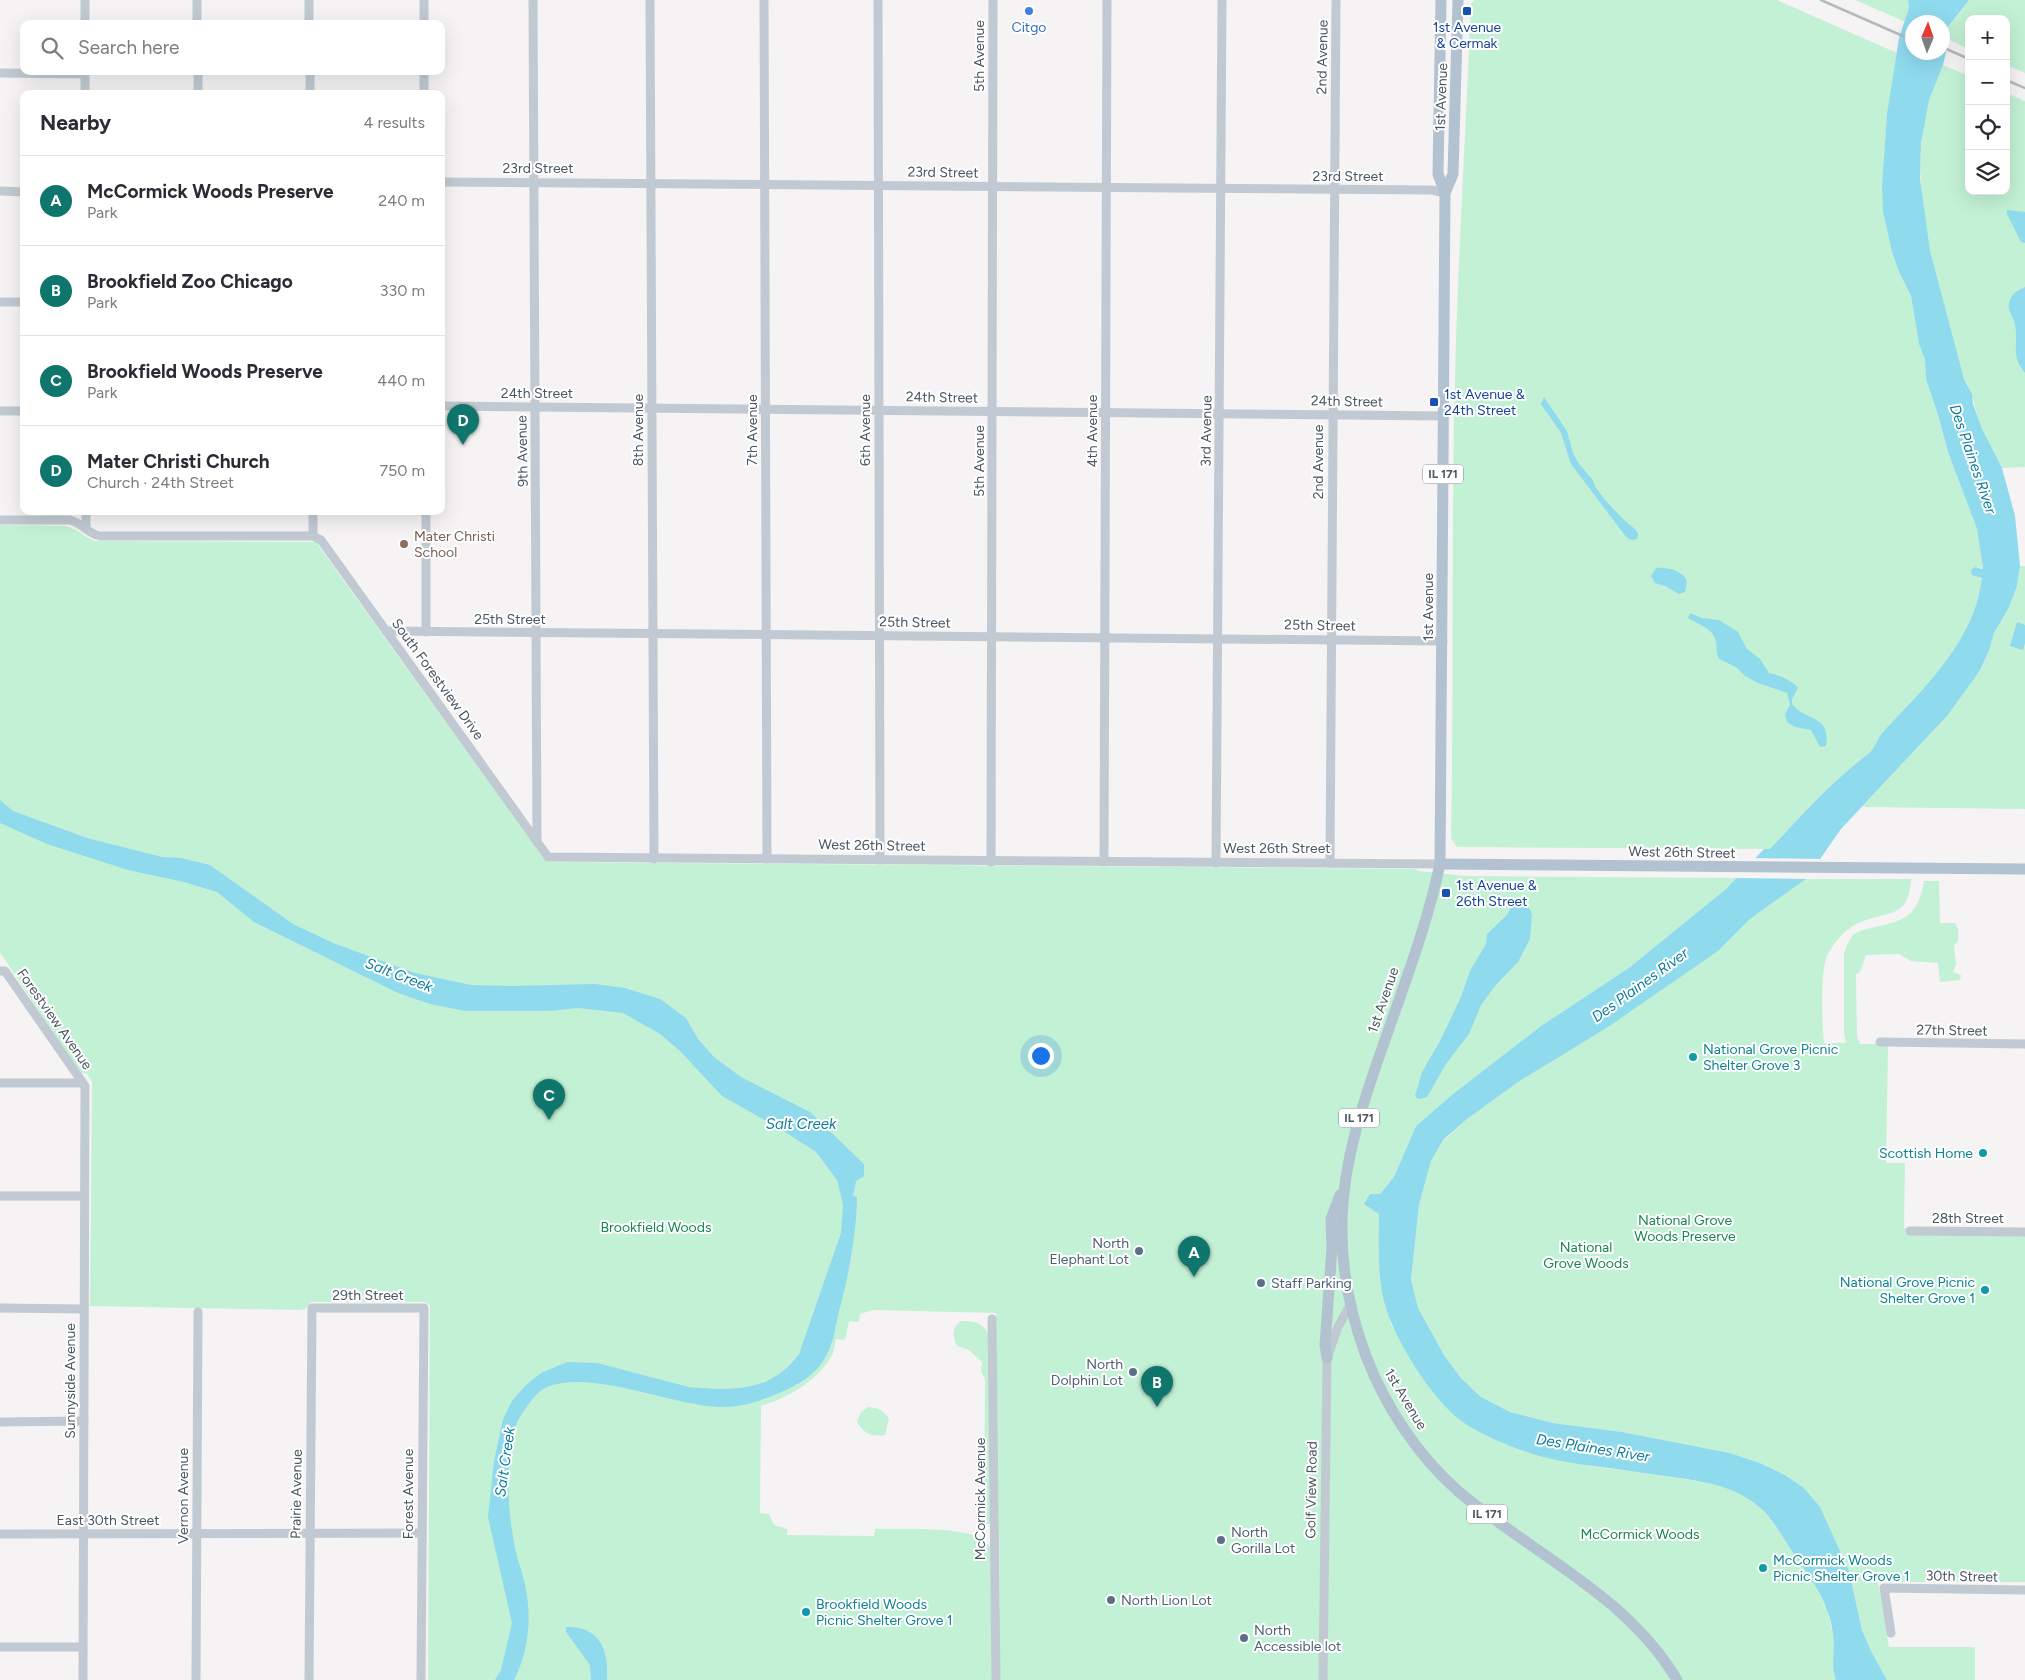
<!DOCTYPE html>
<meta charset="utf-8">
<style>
:root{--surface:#fff;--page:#f2f2f3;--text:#2b2b33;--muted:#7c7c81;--line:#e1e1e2;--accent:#0f766e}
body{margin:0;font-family:Figtree,sans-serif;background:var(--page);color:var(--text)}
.controls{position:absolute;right:15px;top:15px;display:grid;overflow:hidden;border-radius:10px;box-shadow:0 5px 20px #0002}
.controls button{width:45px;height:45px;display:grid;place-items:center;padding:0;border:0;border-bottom:1px solid var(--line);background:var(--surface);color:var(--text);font:25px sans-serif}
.compass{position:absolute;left:1905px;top:15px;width:45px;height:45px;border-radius:50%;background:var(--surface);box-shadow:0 5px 20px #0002;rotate:2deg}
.you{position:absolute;left:1040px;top:1055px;width:18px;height:18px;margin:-12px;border:4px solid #fff;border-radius:50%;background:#1a73e8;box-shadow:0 0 0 8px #1a73e833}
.badge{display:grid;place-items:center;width:32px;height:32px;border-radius:50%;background:var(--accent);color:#fff;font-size:16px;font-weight:700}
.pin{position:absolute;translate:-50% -41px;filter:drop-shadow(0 1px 2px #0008)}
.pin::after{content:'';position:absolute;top:26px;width:18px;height:15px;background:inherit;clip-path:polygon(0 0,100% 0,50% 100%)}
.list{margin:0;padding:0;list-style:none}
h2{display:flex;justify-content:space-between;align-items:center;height:65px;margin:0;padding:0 20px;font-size:21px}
h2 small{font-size:16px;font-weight:400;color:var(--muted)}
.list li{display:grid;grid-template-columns:32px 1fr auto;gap:15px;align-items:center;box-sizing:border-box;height:90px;padding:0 20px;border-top:1px solid var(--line)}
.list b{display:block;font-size:19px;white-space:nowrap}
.list p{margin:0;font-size:16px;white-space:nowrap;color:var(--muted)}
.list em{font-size:16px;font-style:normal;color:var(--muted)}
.icon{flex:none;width:28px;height:28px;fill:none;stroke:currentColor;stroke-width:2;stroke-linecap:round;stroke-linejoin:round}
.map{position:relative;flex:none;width:2025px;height:1680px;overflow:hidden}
.search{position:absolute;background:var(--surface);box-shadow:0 5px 20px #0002;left:20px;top:20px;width:425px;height:55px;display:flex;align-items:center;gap:12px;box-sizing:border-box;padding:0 18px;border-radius:10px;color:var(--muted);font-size:19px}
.panel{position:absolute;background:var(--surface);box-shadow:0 5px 20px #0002;left:20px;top:90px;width:425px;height:425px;border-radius:10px}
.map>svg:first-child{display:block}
.green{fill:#c3f1d5;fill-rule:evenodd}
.water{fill:#90daee;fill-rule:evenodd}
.pier{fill:#f5f3f3}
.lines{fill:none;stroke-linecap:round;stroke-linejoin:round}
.minor{stroke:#c1cad2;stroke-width:9}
.major{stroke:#b3c2d1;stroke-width:11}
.rail{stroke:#b5b8bd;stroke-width:2.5}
.shop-dot{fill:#3f7fe0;stroke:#fff;stroke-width:2}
.transit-dot{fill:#1a4fb4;stroke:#fff;stroke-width:2}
.education-dot{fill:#8d6e63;stroke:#fff;stroke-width:2}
.culture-dot{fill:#0f9aa8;stroke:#fff;stroke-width:2}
.service-dot{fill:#5c6f8a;stroke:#fff;stroke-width:2}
.labels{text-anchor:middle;stroke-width:4;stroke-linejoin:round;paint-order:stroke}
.shield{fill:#fff;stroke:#808990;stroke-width:1}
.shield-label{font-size:12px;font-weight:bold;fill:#4a5661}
.shop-label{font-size:14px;fill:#366cbe;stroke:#fff}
.transit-label{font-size:14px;fill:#164399;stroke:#fff;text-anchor:start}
.street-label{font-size:14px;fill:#4a5661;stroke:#fff}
.education-label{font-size:14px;fill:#785e54;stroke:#fff;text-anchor:start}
.culture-label{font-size:14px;fill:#0d838f;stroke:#fff;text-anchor:start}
.park-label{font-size:14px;fill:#17864f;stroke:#fff}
.service-label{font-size:14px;fill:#4e5e75;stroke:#fff;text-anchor:start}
.water-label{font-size:15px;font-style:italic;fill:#0c7c9b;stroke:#fff}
</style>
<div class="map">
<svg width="2025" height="1680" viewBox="0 0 2025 1680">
<rect width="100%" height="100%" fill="#f5f3f3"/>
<g class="green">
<path d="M1475,0H1777L1897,53L1885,141L1883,212L1892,252L1899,272L1911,296L1919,344L1925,360L1926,379L1938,415L1948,452L1977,529L1983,568L1974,567L1977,575L1982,578C1980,589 1978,601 1974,611C1955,660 1917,695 1883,732C1877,738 1875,749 1868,754C1832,781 1801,816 1770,849L1457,847L1451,838C1454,685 1451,533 1455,380C1458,254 1466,129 1471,3Z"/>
<polygon points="1855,0 1908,0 1909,8 1906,22"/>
<polygon points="1969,0 2025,0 2025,73 2006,65 2006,19 1969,19 1969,49 1945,38 1947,28"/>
<path d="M1943,65L1969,76V191H2006V93L2025,101V467L2002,468C1995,456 1988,443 1982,430C1976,416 1973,389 1964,379C1939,290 1904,193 1929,100C1932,88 1938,76 1943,65Z"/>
<path d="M0,525L65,526C77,528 83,537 95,541L316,542L544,859L550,862L1415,869L1419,871L1465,876L1737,878L1726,889L1630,967L1541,1026L1453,1094L1416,1126L1394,1177L1380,1194L1379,1254L1391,1324L1434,1393L1460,1420L1489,1437L1592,1467L1634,1471L1722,1485L1744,1495L1760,1507L1772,1521L1814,1583L1828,1612L1834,1640V1674L1836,1680H999L1000,1597L996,1313L873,1310L860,1314L859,1322L849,1321L845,1340L836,1339C835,1345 834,1352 831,1357C817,1381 787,1398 761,1406L760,1513L769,1514L774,1525L787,1529V1535L874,1536L875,1529C901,1529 959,1527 981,1538C985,1540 988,1544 990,1547L993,1588L992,1680H428L430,1305L425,1302H311L305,1309L300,1310L90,1306L92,1082L87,1074L80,1072L76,1068L0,952ZM815,1309L797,1386L761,1382C769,1380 777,1378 783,1373C801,1360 809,1330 815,1309Z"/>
<polygon points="2020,566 2025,566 2025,809 1862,807 1947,716 1979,672 1989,651 1994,633 2017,586"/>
<path d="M1806,879H1911C1909,920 1887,910 1859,923C1846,928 1833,943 1827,956C1820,972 1822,1024 1824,1043H1846L1844,1033V953C1846,947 1849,940 1853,935C1859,930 1868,929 1875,927C1907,920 1918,915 1924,881H1939L1940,923H1955L1958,929V941L1954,945L1956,964L1953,972L1961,975L1960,980L1940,982L1938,963L1911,961L1899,954L1866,955L1860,972L1856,974L1857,1036L1860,1044H1888L1886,1163H1905L1904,1228L2025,1229V1582H1878L1889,1647H1975V1680H1887L1871,1651L1862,1630L1849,1571L1803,1487L1785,1475L1760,1463L1730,1453L1622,1432L1553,1423L1510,1412L1481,1397L1461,1378L1444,1355L1418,1308L1411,1281L1419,1205L1431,1161L1444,1140L1467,1119L1521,1080L1718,951L1750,919Z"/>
<path d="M961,1321C976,1321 985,1323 990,1339L991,1524H987L984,1519L985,1380L981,1371L982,1362L969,1350L957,1346C953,1336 951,1328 961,1321Z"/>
<path d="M868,1407C879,1408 883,1410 889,1419L885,1435C872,1437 864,1434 857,1422L861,1412Z"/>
</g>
<g class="water">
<path d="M1908,0H1969L1947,28L1945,34L1946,52L1943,65L1929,100L1921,143L1920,179L1930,251L1964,379L1972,394L1973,404L1982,429L2002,468L2015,516L2020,566L2017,586L2009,607L1994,633L1989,651L1979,672L1947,716L1841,829L1806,879L1750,919L1718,951L1608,1027L1521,1080L1467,1119L1444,1139L1431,1161L1419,1205L1411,1280L1418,1308L1444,1355L1461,1378L1481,1397L1510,1412L1553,1423L1622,1432L1730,1453L1760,1463L1785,1475L1803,1487L1820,1507L1849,1571L1862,1630L1871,1651L1887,1680H1836C1830,1666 1836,1650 1833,1635C1832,1628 1831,1620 1828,1613C1820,1588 1802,1567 1788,1545C1779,1532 1771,1516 1758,1506C1729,1481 1688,1480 1651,1474C1615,1468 1579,1466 1543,1457C1520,1451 1480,1435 1460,1420C1431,1398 1392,1336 1384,1301C1377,1273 1379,1242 1379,1214L1364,1204L1370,1194H1380L1394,1177L1416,1126L1453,1094L1541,1026L1630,967L1726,889L1764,849H1770C1801,816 1832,781 1868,754C1875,749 1877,738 1883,732C1917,695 1955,660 1974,611C1978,601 1980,589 1982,578L1972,575L1971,570L1975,567L1982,569L1983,568L1977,529L1948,452L1938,415L1926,379L1925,360L1919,344L1911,296L1899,272L1892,252L1883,212L1882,186L1887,114L1899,38L1909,8ZM1912,22H1942V52H1912Z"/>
<polygon points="2007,210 2025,212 2025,243 2021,242 2007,214"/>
<path d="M2025,287V373C2010,355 2019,344 2015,325C2014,317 2007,311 2009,303C2011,294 2018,290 2025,287Z"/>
<polygon points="1544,397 1567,431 1573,453 1579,464 1592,479 1596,488 1606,501 1623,519 1636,530 1638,534 1637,539 1632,540 1627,538 1571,464 1561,433 1541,404"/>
<path d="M1656,568C1667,567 1682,570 1687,581L1685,592L1679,594L1665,586L1655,583L1651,576Z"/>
<path d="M1690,613L1702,618L1719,620L1738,632L1747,649L1760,659L1769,673C1779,675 1792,680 1798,688L1792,699V704C1806,722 1831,714 1826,746L1820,747L1811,730L1795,727L1787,722L1785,714L1790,705L1787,693L1758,683L1745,676L1736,667L1719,659C1716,654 1717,648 1716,642C1714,628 1698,625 1688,618Z"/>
<polygon points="2017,622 2025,625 2025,643 2023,650 2010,646"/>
<path d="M0,800L13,811L87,838L162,857L181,858L210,865L293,924L333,943L415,973L471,985L512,986L595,984L625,988L660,999L686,1018L698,1039L714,1057L741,1077L810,1112L864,1164V1176L856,1181L853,1196L857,1197C857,1229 848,1280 839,1311C836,1324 834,1340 828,1352C819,1373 799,1385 779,1393C760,1401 740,1408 719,1407C671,1405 591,1369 547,1387C537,1391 527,1406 521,1415C514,1425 513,1440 511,1452C506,1484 509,1517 515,1548C518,1562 524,1576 526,1590C532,1620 528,1653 514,1680H495L501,1670L512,1623L488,1517L494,1461L503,1419L512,1401L526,1385L541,1373L567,1362L597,1363L689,1387C731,1391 772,1392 799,1354L841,1233L843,1204L837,1180L816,1152L782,1130L722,1096L680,1051L660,1034L623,1013L579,1008L548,1011H465L430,1004L398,993L254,922L217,892L184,882L128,870L47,844L0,823Z"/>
<polygon points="1526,902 1532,914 1530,939 1518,962 1495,986 1481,1005 1469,1034 1446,1064 1427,1097 1418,1099 1415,1096 1422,1072 1440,1041 1461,997 1470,971 1486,944 1487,934 1507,915 1511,907"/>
<path d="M566,1627C600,1626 609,1650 607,1680H591L590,1665L566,1632Z"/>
</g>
<polygon class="pier" points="1752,858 1822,859 1809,879 1733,878"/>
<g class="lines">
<g class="minor">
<polyline points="85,0 85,24"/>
<polyline points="197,0 197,24"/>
<polyline points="309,0 309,24"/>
<polyline points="424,0 424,24"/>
<polyline points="533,0 537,842"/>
<polyline points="650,0 654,859"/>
<polyline points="764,0 767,859"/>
<polyline points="878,0 880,860"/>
<polyline points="85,71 85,94"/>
<polyline points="198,71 198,94"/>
<polyline points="310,71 310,94"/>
<polyline points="0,73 85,74"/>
<polyline points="424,94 424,71"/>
<polyline points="441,182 1432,190 1445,193"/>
<polyline points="0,191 24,192"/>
<polyline points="0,302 24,302"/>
<polyline points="441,406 1443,416"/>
<polyline points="0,411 24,411"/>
<polyline points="86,511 86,528"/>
<polyline points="313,511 313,536"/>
<polyline points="426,511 426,632"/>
<path d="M0,520H70C82,523 88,534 100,536H313L321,540L548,857L1440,864"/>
<polyline points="386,631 1443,641"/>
<polyline points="991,862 993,0"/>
<polyline points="1104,862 1107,0"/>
<polyline points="1216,863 1222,0"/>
<polyline points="1330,863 1336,0"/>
<polyline points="0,971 5,971 85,1086 83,1680"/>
<polyline points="1880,1042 2025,1044"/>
<polyline points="0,1083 82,1083"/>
<polyline points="0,1196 84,1196"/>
<polyline points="1910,1231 2025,1232"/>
<polyline points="0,1308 84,1309"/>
<polyline points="992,1319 996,1680"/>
<polyline points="0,1422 84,1421"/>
<polyline points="0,1534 422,1533"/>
<polyline points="1891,1633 1884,1588 2025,1590"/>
<polyline points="0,1647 83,1647"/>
<polyline points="196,1680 198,1312"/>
<polyline points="309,1680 312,1308 424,1308 421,1680"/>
<polyline points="1323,1680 1327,1358 1338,1327 1350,1305"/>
</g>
<g class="major">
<path d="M1441,0L1438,174L1445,193L1440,864C1427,925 1405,982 1385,1040C1364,1099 1343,1160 1342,1223C1341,1269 1350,1313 1366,1356C1385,1406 1418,1456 1458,1491C1531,1553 1627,1595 1677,1680"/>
<polyline points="1445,193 1453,174 1458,0"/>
<polyline points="1440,864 2025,869"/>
<polyline points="1327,1358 1325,1345 1332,1247 1331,1219 1340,1195"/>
</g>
<g class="rail">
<polyline points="1821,0 1912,40"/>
<polyline points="1942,47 1969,59"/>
<polyline points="2006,80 2025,88"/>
</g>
</g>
<circle class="shop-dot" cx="1029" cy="11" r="5"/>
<g class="transit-dot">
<rect x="1462" y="6" width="10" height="10" rx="2.5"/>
<rect x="1429" y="397" width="10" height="10" rx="2.5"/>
<rect x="1441" y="888" width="10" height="10" rx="2.5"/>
</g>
<circle class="education-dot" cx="404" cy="544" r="5"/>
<g class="culture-dot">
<circle cx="1693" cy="1057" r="5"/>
<circle cx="1983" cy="1153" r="5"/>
<circle cx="1985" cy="1290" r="5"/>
<circle cx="1763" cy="1568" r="5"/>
<circle cx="806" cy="1612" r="5"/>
</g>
<g class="service-dot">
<circle cx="1139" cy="1251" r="5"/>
<circle cx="1261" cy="1283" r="5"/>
<circle cx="1133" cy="1372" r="5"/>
<circle cx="1221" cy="1540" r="5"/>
<circle cx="1111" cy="1600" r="5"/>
<circle cx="1244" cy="1638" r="5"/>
</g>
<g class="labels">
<g class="shield">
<rect x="1423" y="464.5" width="40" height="19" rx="4"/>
<rect x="1339" y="1108.5" width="40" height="19" rx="4"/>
<rect x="1467" y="1504.5" width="40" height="19" rx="4"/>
</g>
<g class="shield-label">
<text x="1443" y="478">IL 171</text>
<text x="1359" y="1122">IL 171</text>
<text x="1487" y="1518">IL 171</text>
</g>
<g class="shop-label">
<text x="1029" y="32">Citgo</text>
</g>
<g class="transit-label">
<text x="1467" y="32" text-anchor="middle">1st Avenue<tspan x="1467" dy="16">&amp; Cermak</tspan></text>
<text x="1444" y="399">1st Avenue &amp;<tspan x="1444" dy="16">24th Street</tspan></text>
<text x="1456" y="890">1st Avenue &amp;<tspan x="1456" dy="16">26th Street</tspan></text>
</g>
<g class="street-label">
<text transform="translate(979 56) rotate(-90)" y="5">5th Avenue</text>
<text transform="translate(1322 57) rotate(-89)" y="5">2nd Avenue</text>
<text transform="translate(1441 97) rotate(-88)" y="5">1st Avenue</text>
<text x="538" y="173">23rd Street</text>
<text transform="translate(943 172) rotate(1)" y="5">23rd Street</text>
<text x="1348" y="181">23rd Street</text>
<text x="537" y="398">24th Street</text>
<text transform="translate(942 397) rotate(1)" y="5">24th Street</text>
<text transform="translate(1347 401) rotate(1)" y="5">24th Street</text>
<text transform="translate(638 430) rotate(-90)" y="5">8th Avenue</text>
<text transform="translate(752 430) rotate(-90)" y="5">7th Avenue</text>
<text transform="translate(865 430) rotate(-90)" y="5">6th Avenue</text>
<text transform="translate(1092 431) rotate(-90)" y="5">4th Avenue</text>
<text transform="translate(1206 431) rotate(-89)" y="5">3rd Avenue</text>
<text transform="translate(522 451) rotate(-91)" y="5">9th Avenue</text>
<text transform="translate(979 461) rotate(-90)" y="5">5th Avenue</text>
<text transform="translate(1318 462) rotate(-90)" y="5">2nd Avenue</text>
<text transform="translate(1428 607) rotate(-90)" y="5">1st Avenue</text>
<text x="510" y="624">25th Street</text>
<text transform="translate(915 622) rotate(1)" y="5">25th Street</text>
<text transform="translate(1320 625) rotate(1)" y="5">25th Street</text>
<text transform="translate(438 679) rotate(54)" y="5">South Forestview Drive</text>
<text transform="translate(872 845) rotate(1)" y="5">West 26th Street</text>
<text x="1277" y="853">West 26th Street</text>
<text transform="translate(1682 852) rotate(1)" y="5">West 26th Street</text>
<text transform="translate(1383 1000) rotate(-71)" y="5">1st Avenue</text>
<text transform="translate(55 1019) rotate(55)" y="5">Forestview Avenue</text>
<text transform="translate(1952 1030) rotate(1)" y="5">27th Street</text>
<text x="1968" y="1223">28th Street</text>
<text x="368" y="1300">29th Street</text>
<text transform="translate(70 1381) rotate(-90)" y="5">Sunnyside Avenue</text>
<text transform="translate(1406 1399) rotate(59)" y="5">1st Avenue</text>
<text transform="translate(1311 1490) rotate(-89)" y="5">Golf View Road</text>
<text transform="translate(296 1494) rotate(-89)" y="5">Prairie Avenue</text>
<text transform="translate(408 1494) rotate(-90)" y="5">Forest Avenue</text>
<text transform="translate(183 1496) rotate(-90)" y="5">Vernon Avenue</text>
<text transform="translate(980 1499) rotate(-90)" y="5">McCormick Avenue</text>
<text x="108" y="1525">East 30th Street</text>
<text transform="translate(1962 1576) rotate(1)" y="5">30th Street</text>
</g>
<g class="education-label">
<text x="414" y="541">Mater Christi<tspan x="414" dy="16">School</tspan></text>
</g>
<g class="culture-label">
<text x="1703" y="1054">National Grove Picnic<tspan x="1703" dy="16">Shelter Grove 3</tspan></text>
<text x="1973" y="1158" text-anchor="end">Scottish Home</text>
<text x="1975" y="1287" text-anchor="end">National Grove Picnic<tspan x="1975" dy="16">Shelter Grove 1</tspan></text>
<text x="1773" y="1565">McCormick Woods<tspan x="1773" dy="16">Picnic Shelter Grove 1</tspan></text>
<text x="816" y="1609">Brookfield Woods<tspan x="816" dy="16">Picnic Shelter Grove 1</tspan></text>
</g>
<g class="park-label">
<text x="1685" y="1225">National Grove<tspan x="1685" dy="16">Woods Preserve</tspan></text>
<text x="656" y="1232">Brookfield Woods</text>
<text x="1586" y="1252">National<tspan x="1586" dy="16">Grove Woods</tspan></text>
<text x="1640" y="1539">McCormick Woods</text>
</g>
<g class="service-label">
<text x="1129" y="1248" text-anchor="end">North<tspan x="1129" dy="16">Elephant Lot</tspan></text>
<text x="1271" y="1288">Staff Parking</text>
<text x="1123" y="1369" text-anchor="end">North<tspan x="1123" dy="16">Dolphin Lot</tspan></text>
<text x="1231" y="1537">North<tspan x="1231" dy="16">Gorilla Lot</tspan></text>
<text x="1121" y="1605">North Lion Lot</text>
<text x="1254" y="1635">North<tspan x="1254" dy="16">Accessible lot</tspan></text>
</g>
<g class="water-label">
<text transform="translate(1973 459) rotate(71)" y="5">Des Plaines River</text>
<text transform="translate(399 975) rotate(21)" y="5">Salt Creek</text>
<text transform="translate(1640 985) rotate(-36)" y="5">Des Plaines River</text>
<text x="801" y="1129">Salt Creek</text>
<text transform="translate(1593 1448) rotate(9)" y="5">Des Plaines River</text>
<text transform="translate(505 1462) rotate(-82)" y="5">Salt Creek</text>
</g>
</g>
</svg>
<div class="controls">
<button>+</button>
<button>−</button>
<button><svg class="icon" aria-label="locate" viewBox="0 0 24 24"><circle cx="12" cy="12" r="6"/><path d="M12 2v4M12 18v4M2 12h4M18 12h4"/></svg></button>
<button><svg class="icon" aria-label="layers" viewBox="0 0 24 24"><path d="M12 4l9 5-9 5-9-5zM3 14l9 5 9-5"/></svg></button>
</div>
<svg class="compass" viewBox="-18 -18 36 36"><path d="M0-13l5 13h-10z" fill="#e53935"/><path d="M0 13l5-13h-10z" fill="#7c7c81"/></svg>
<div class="you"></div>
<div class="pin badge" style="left:1194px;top:1277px">A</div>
<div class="pin badge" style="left:1157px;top:1407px">B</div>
<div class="pin badge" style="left:549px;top:1120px">C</div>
<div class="pin badge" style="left:463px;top:445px">D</div>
<div class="search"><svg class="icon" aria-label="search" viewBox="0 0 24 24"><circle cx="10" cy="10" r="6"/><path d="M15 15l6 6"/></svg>Search here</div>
<section class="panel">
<h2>Nearby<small>4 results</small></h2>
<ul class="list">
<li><span class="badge">A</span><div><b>McCormick Woods Preserve</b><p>Park</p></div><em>240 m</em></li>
<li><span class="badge">B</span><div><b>Brookfield Zoo Chicago</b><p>Park</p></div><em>330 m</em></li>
<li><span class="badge">C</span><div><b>Brookfield Woods Preserve</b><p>Park</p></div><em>440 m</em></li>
<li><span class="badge">D</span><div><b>Mater Christi Church</b><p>Church · 24th Street</p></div><em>750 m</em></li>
</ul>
</section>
</div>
